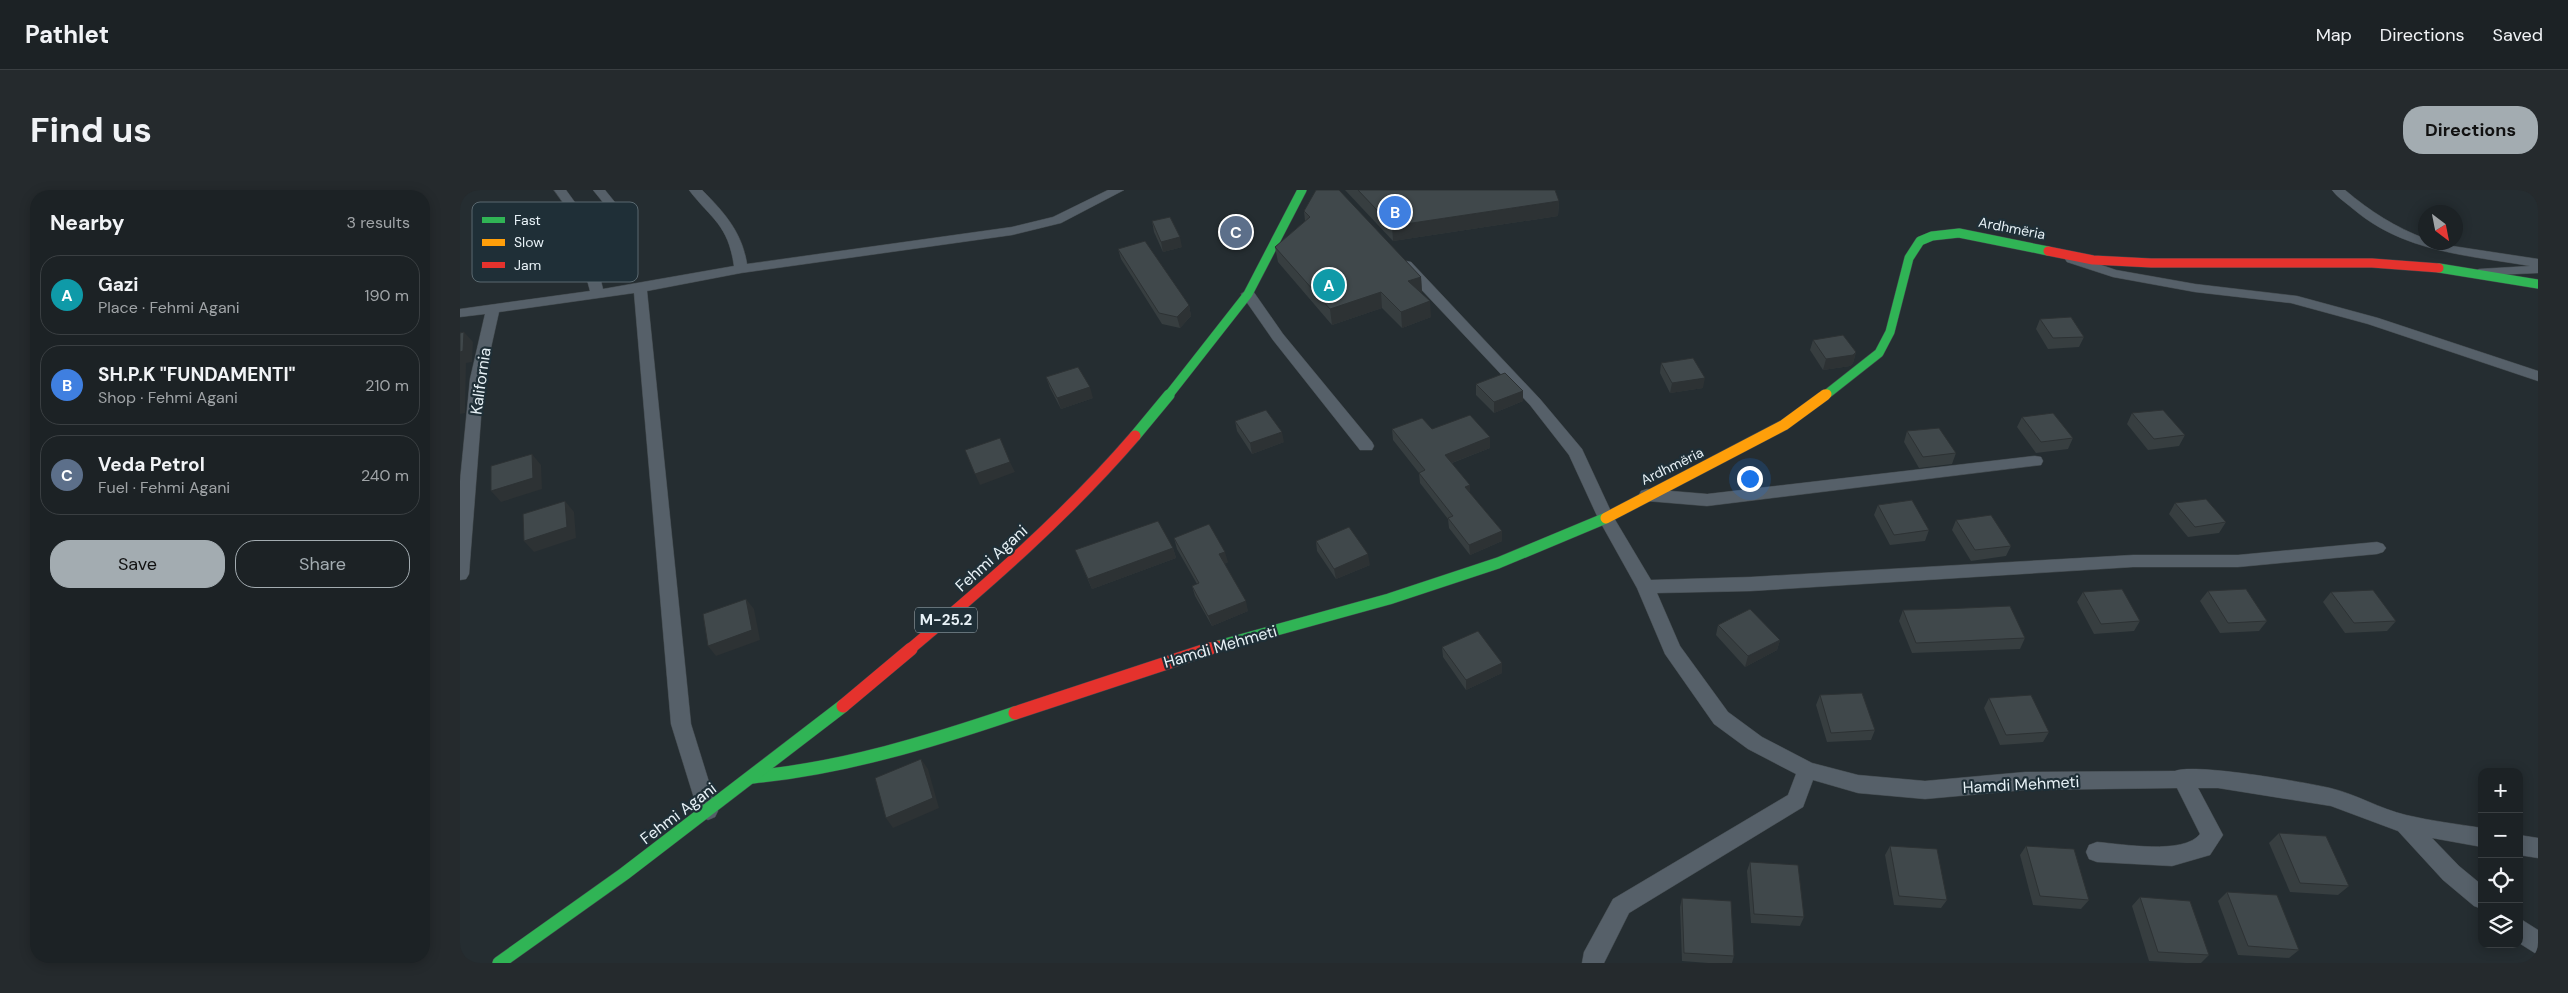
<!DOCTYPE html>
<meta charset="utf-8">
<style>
:root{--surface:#1c2225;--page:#252a2d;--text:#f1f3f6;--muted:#a0a4a7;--line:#3a3f42;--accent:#a3acb1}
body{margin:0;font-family:"DM Sans",sans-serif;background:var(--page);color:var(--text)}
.controls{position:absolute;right:15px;bottom:15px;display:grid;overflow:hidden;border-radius:10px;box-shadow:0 2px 12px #0003}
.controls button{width:45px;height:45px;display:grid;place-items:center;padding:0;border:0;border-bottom:1px solid var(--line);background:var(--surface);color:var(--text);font:25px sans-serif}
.compass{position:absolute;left:1958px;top:15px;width:45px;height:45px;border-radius:50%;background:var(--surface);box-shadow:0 2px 12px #0003;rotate:148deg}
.you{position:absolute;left:1289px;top:288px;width:18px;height:18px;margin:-12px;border:4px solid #fff;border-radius:50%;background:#1a73e8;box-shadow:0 0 0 8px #1a73e833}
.badge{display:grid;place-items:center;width:32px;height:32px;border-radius:50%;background:var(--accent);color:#fff;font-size:16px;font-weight:700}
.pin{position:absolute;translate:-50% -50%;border:2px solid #fff;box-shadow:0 1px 5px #0006}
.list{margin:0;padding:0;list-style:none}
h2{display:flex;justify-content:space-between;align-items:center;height:65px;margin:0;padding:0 20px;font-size:21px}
h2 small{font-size:16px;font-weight:400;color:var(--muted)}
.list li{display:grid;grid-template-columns:32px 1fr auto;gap:15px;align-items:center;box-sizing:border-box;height:80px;margin:0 10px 10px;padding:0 10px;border:1px solid var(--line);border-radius:20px}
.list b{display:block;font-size:19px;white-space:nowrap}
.list p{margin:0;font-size:16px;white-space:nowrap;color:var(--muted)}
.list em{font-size:16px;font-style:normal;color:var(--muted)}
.actions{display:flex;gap:10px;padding:15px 20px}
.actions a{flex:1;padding:11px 0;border:1px solid var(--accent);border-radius:20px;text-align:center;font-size:18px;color:var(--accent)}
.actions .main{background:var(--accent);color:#111}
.icon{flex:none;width:28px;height:28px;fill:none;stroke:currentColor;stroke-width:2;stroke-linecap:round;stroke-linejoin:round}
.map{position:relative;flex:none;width:2078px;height:773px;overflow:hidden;border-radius:20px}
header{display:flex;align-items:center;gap:30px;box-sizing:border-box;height:70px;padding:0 25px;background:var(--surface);border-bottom:1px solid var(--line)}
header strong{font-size:24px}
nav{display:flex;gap:28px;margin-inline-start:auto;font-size:18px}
.intro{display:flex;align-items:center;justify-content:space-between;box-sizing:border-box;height:120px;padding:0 30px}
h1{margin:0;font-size:35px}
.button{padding:12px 22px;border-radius:20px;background:var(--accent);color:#111;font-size:18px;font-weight:700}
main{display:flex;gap:30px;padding:0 30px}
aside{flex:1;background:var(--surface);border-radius:20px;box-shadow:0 2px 12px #0003}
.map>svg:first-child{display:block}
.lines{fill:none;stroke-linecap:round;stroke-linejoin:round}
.street-casing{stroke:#41484c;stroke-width:1}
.fast-far2-casing{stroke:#41484c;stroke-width:10}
.fast-far1-casing{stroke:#41484c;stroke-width:12}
.fast-casing{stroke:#41484c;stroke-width:14}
.slow-far1-casing{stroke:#41484c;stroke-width:10}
.slow-casing{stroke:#41484c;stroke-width:12}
.jam-far2-casing{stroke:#41484c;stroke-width:10}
.jam-far1-casing{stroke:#41484c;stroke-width:12}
.jam-casing{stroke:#41484c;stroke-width:14}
.street{fill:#566069;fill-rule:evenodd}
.fast-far2{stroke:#30b455;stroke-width:9}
.fast-far1{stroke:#30b455;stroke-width:11}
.fast{stroke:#30b455;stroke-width:13}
.slow-far1{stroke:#ff9f0a;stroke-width:9}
.slow{stroke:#ff9f0a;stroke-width:11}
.jam-far2{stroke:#e5322d;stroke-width:9}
.jam-far1{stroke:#e5322d;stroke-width:11}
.jam{stroke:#e5322d;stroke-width:13}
.wall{fill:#373e40}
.shaded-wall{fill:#2d3234}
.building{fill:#40484b;stroke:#2d3234}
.labels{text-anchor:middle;stroke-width:4.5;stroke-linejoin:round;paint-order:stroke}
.far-street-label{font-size:14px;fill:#e7f1f6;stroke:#1f2f37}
.shield{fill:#1f2f37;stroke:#abb7bd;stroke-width:1}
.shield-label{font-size:15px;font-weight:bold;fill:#e7f1f6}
.street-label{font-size:16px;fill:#e7f1f6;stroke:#1f2f37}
.key{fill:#1f2f37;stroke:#5b6970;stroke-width:1}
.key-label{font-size:14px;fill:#e7f1f6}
</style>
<header>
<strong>Pathlet</strong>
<nav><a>Map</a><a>Directions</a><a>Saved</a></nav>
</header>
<div class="intro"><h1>Find us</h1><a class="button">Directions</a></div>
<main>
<aside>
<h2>Nearby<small>3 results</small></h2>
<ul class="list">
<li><span class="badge" style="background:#0f9aa8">A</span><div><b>Gazi</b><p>Place · Fehmi Agani</p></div><em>190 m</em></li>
<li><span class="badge" style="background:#3f7fe0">B</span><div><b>SH.P.K &quot;FUNDAMENTI&quot;</b><p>Shop · Fehmi Agani</p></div><em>210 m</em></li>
<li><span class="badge" style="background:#5c6f8a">C</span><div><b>Veda Petrol</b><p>Fuel · Fehmi Agani</p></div><em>240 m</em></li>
</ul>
<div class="actions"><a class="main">Save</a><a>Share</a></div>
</aside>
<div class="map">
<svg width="2078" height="773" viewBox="0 0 2078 773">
<rect width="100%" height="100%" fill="#252d31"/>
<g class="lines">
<g class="street-casing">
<g id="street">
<path d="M94,0H106L138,44L156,36L159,32L133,0H145L171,32L165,42L137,53V75L143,99L274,76C268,34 252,30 229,0H242C264,22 282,42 287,74L552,37L593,27L648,0H664L601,33L552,45L281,83L187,101L231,534L258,621L255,627L248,630L241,627L238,621L211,534L174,103L39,122L24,189L9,384L6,389L0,390V291L10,189L25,124L0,127V119L130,101L123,75L126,45Z"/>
<path d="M1872,0H1885C1911,22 1935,37 1966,49V52L2078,69V83L2014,86L2012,83L2019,79L2070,76C2006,65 1943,62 1892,18C1885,12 1877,7 1872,0Z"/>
<polygon points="1612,65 1656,80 1735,94 1837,106 1918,128 2078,181 2078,191 1908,134 1831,113 1735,102 1653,87 1607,72 1605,69 1607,66"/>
<path d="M946,71L951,72L1080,209L1122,259L1154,328L1191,390L1291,387L1673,365H1778L1917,352L1923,354L1926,358L1923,362L1917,364L1778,377H1673L1291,401L1197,403L1220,456L1268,522L1302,547L1352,573L1398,585L1465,591L1565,582L1715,581C1735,573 1844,592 1870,598C1896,604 1920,619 1946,625C1971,631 1997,634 2022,638V657L1972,648L1999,676L2022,695V719L2014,716L1983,690L1938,641L1871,616L1758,598H1738L1763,645L1750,665L1712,676L1637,672L1629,669L1626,662L1629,655L1637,652C1662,654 1724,665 1740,644L1717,598L1565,600L1465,609L1398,603L1353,590L1343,617L1169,723L1144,773H1122L1124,762L1153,709L1328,605L1336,584L1288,559L1254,534L1205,464L1177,398L1138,328L1109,265L1070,215L941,78L939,75Z"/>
<polygon points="788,100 793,101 823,144 912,252 914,256 912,260 900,260 813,150 781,104"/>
<polygon points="1575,266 1581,267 1583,271 1581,275 1247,316 1187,311 1181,309 1179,305 1181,301 1187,299 1247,304"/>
<polygon points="2059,645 2078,648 2078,668 2059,665"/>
<polygon points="2059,728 2078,740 2078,765 2059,753"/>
</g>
</g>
<g class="fast-far2-casing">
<g id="fast-far2">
<polyline points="1979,78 2078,94"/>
<polyline points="1367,204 1419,163 1430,142 1449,68 1460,51 1472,46 1499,43 1588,61"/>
<polyline points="708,206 788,104 842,0"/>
</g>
</g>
<g class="fast-far1-casing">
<g id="fast-far1">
<polyline points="675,246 709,205"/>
<polyline points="758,456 929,409 1038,373 1146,328"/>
</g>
</g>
<g class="fast-casing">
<g id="fast">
<path d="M293,587C384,578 469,552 555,523"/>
<polyline points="39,773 164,684 383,516"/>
</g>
</g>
<g class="slow-far1-casing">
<polyline id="slow-far1" points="1364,206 1367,204"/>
</g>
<g class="slow-casing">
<polyline id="slow" points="1146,328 1324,235 1365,205"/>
</g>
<g class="jam-far2-casing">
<polyline id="jam-far2" points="1588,61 1633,70 1691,73 1912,73 1979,78"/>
</g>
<g class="jam-far1-casing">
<g id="jam-far1">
<path d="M449,460C529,393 607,325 675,246"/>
<polyline points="745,460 758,456"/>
</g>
</g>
<g class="jam-casing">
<g id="jam">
<polyline points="383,516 451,459"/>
<polyline points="555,523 749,459"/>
</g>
</g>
<use href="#street" class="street"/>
<use href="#fast-far2" class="fast-far2"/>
<use href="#fast-far1" class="fast-far1"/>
<use href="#fast" class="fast"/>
<use href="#slow-far1" class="slow-far1"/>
<use href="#slow" class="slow"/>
<use href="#jam-far2" class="jam-far2"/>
<use href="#jam-far1" class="jam-far1"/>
<use href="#jam" class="jam"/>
</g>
<g class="wall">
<polygon points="885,0 1095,0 1099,11 1098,26 933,51"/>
<polygon points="844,21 961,87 962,103 961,103 971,127 942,138 922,118 872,135 818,72 815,57 845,31"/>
<polygon points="692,31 722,57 703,62 694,42"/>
<polygon points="658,59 729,115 731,126 720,138 702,134 661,69"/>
<polygon points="1580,129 1624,147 1619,157 1588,159 1576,139"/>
<polygon points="1353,150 1396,162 1393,173 1390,176 1363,180 1350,160"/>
<polygon points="1201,173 1243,198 1210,203 1200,183"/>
<polygon points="586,187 633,208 601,219 590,198"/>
<polygon points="1016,194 1063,201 1063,211 1034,223 1016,205"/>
<polygon points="1672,223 1725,245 1719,256 1688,260 1667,234"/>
<polygon points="1562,227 1613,248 1608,259 1576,263 1557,237"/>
<polygon points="775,231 824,252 792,264 777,241"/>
<polygon points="932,239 972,239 1030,258 992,273 1010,303 1042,341 1042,351 1010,365 989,338 988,329 960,293 959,283 933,250"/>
<polygon points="1447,241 1496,263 1492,274 1459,278 1444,252"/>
<polygon points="1715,313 1766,332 1759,343 1728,347 1709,324"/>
<polygon points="1418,315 1469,340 1465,351 1430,355 1414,325"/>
<polygon points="1496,330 1551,356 1546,366 1511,371 1492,340"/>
<polygon points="714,348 768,372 764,374 788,421 752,436 735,406 732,396 737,394 717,359"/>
<polygon points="856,351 910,375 876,389 857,361"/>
<polygon points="713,358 716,368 632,399 615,360"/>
<polygon points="1748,401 1807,431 1799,441 1760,443 1740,411"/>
<polygon points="1623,402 1680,431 1674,441 1634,444 1617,412"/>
<polygon points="1871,402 1936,431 1927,441 1885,443 1863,412"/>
<polygon points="1443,420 1565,448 1560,459 1452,463 1439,431"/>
<polygon points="1258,435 1320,450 1317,460 1285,477 1256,445"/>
<polygon points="982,457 1042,483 1006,500 983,467"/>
<polygon points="1360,505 1415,540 1411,550 1367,552 1356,515"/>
<polygon points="1529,508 1589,542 1583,552 1540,555 1524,518"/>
<polygon points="1819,643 1889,696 1878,705 1830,702 1809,653"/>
<polygon points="1430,656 1487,710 1481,718 1434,715 1425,665"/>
<polygon points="1566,656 1629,710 1621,719 1573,715 1560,665"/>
<polygon points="1290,672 1344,727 1340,736 1291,733 1287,681"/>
<polygon points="1767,702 1839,760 1829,768 1778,765 1758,711"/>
<polygon points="1680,707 1749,765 1741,773 1726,773 1689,771 1672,716"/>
<polygon points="1222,708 1274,766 1272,773 1248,773 1222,771 1220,717"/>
</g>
<g class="shaded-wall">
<polygon points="1099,11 1098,26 933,51 932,36"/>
<polygon points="720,47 722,57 703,62 701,52"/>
<polygon points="961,87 962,103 949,107 948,91"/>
<polygon points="921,102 922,118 872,135 870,119"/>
<polygon points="970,111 971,127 942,138 941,122"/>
<polygon points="729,115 731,126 720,138 717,127"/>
<polygon points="4,142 13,152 12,172 6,173 5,223 0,224 0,162"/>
<polygon points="1396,162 1393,173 1390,176 1363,180 1366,169"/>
<polygon points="1245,188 1243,198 1210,203 1212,193"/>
<polygon points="630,197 633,208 601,219 597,208"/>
<polygon points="1063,201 1063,211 1034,223 1034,212"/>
<polygon points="822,242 824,252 792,264 790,253"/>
<polygon points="1030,247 1030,258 986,275 985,265"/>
<polygon points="72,264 81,275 82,299 41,312 31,301"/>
<polygon points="550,272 555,282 520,295 515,284"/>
<polygon points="1010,295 1010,305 1005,297"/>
<polygon points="105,311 114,322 116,348 74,362 64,351"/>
<polygon points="1042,341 1042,351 1010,365 1009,355"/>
<polygon points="713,358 716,368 632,399 628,389"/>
<polygon points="765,362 768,372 762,375 759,364"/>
<polygon points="908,364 910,375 876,389 874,379"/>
<polygon points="286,409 294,419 300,450 256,466 248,456"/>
<polygon points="786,411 788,421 752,436 748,426"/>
<polygon points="1320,450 1317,460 1285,477 1288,466"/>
<polygon points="1042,473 1042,483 1006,500 1006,490"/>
<polygon points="461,569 468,579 479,618 433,638 426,628"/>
</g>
<g class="building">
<polygon points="856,0 879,0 961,87 948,91 970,111 941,122 921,102 870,119 815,57 850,27 844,21"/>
<polygon points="898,0 1095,0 1099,11 932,36"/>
<polygon points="710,27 720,47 701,52 692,31"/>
<polygon points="685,51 729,115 717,127 699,123 658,59"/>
<polygon points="1611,127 1624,147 1593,148 1580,129"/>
<polygon points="4,142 3,161 0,162 0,143"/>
<polygon points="1383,145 1396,162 1393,165 1366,169 1353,150"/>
<polygon points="1233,168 1245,188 1212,193 1201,173"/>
<polygon points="618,177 630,197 597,208 586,187"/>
<polygon points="1045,183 1063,201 1034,212 1016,194"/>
<polygon points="806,220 822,242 790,253 775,231"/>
<polygon points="1703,220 1725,245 1694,249 1672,223"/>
<polygon points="1593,223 1613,248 1581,252 1562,227"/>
<polygon points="1010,225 1030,247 985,265 1010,295 1005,297 1042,341 1009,355 988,328 993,326 959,283 965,280 932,239 962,228 972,239"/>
<polygon points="1479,238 1496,263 1463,267 1447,241"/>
<polygon points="540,248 550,272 515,284 505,260"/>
<polygon points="72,264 73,288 31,301 31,276"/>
<polygon points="1746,309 1766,332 1735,337 1715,313"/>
<polygon points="1452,310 1469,340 1434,345 1418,315"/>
<polygon points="105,311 107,337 64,351 63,324"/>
<polygon points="1531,325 1551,356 1515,360 1496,330"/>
<polygon points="698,331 713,358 628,389 615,360"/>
<polygon points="749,334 765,362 759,364 786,411 748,426 732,396 739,393 714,348"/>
<polygon points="889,337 908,364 874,379 856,351"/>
<polygon points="1662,399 1680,431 1641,434 1623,402"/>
<polygon points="1786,399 1807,431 1768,433 1748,401"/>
<polygon points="1913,400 1936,431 1894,433 1871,402"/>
<polygon points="286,409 292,440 248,456 243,424"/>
<polygon points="1550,416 1565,448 1456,453 1443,420 1483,419"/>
<polygon points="1290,419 1320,450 1288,466 1258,435"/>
<polygon points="1018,441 1042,473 1006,490 982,457"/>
<polygon points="1402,503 1415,540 1371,543 1360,505"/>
<polygon points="1571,505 1589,542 1546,545 1529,508"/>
<polygon points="461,569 473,608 426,628 415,588"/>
<polygon points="1819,643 1866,646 1889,696 1840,693"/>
<polygon points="1430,656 1477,659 1487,710 1439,706"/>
<polygon points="1566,656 1614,659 1629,710 1580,706"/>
<polygon points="1290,672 1338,675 1344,727 1294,724"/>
<polygon points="1767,702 1817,705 1839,760 1788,756"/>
<polygon points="1680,707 1730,711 1749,765 1698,762"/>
<polygon points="1222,708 1271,711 1274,766 1224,763"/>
</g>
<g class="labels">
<g class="far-street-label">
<text transform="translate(1552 38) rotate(11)" y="5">Ardhmëria</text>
<text transform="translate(1212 276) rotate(-26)" y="5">Ardhmëria</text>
</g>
<rect class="shield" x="455" y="417.5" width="62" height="25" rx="4"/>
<g class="shield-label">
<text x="486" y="435">M-25.2</text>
</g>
<g class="street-label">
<text transform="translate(20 191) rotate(-82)" y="6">Kalifornia</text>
<text transform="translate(531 368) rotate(-42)" y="6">Fehmi Agani</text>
<text transform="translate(760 456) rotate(-16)" y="6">Hamdi Mehmeti</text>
<text transform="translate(1561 594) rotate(-3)" y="6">Hamdi Mehmeti</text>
<text transform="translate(218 623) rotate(-37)" y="6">Fehmi Agani</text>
</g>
</g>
<rect x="12" y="12" width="166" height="80" rx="8" class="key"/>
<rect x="22" y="27" width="23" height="6" fill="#30b455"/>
<rect x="22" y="49" width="23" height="7" fill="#ff9f0a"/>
<rect x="22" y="72" width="23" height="6" fill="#e5322d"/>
<g class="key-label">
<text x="54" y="35">Fast</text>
<text x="54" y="57">Slow</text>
<text x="54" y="80">Jam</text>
</g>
</svg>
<div class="controls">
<button>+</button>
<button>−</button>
<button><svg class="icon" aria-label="locate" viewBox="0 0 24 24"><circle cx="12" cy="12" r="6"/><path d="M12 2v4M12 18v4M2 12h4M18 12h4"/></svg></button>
<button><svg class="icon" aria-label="layers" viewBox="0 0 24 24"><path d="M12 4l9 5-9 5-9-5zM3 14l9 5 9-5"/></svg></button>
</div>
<svg class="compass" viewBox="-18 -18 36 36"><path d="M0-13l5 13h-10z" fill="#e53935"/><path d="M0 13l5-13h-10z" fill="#a0a4a7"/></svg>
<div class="you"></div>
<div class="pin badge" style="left:869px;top:95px;background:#0f9aa8">A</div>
<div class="pin badge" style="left:935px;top:22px;background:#3f7fe0">B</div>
<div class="pin badge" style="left:776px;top:42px;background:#5c6f8a">C</div>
</div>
</main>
